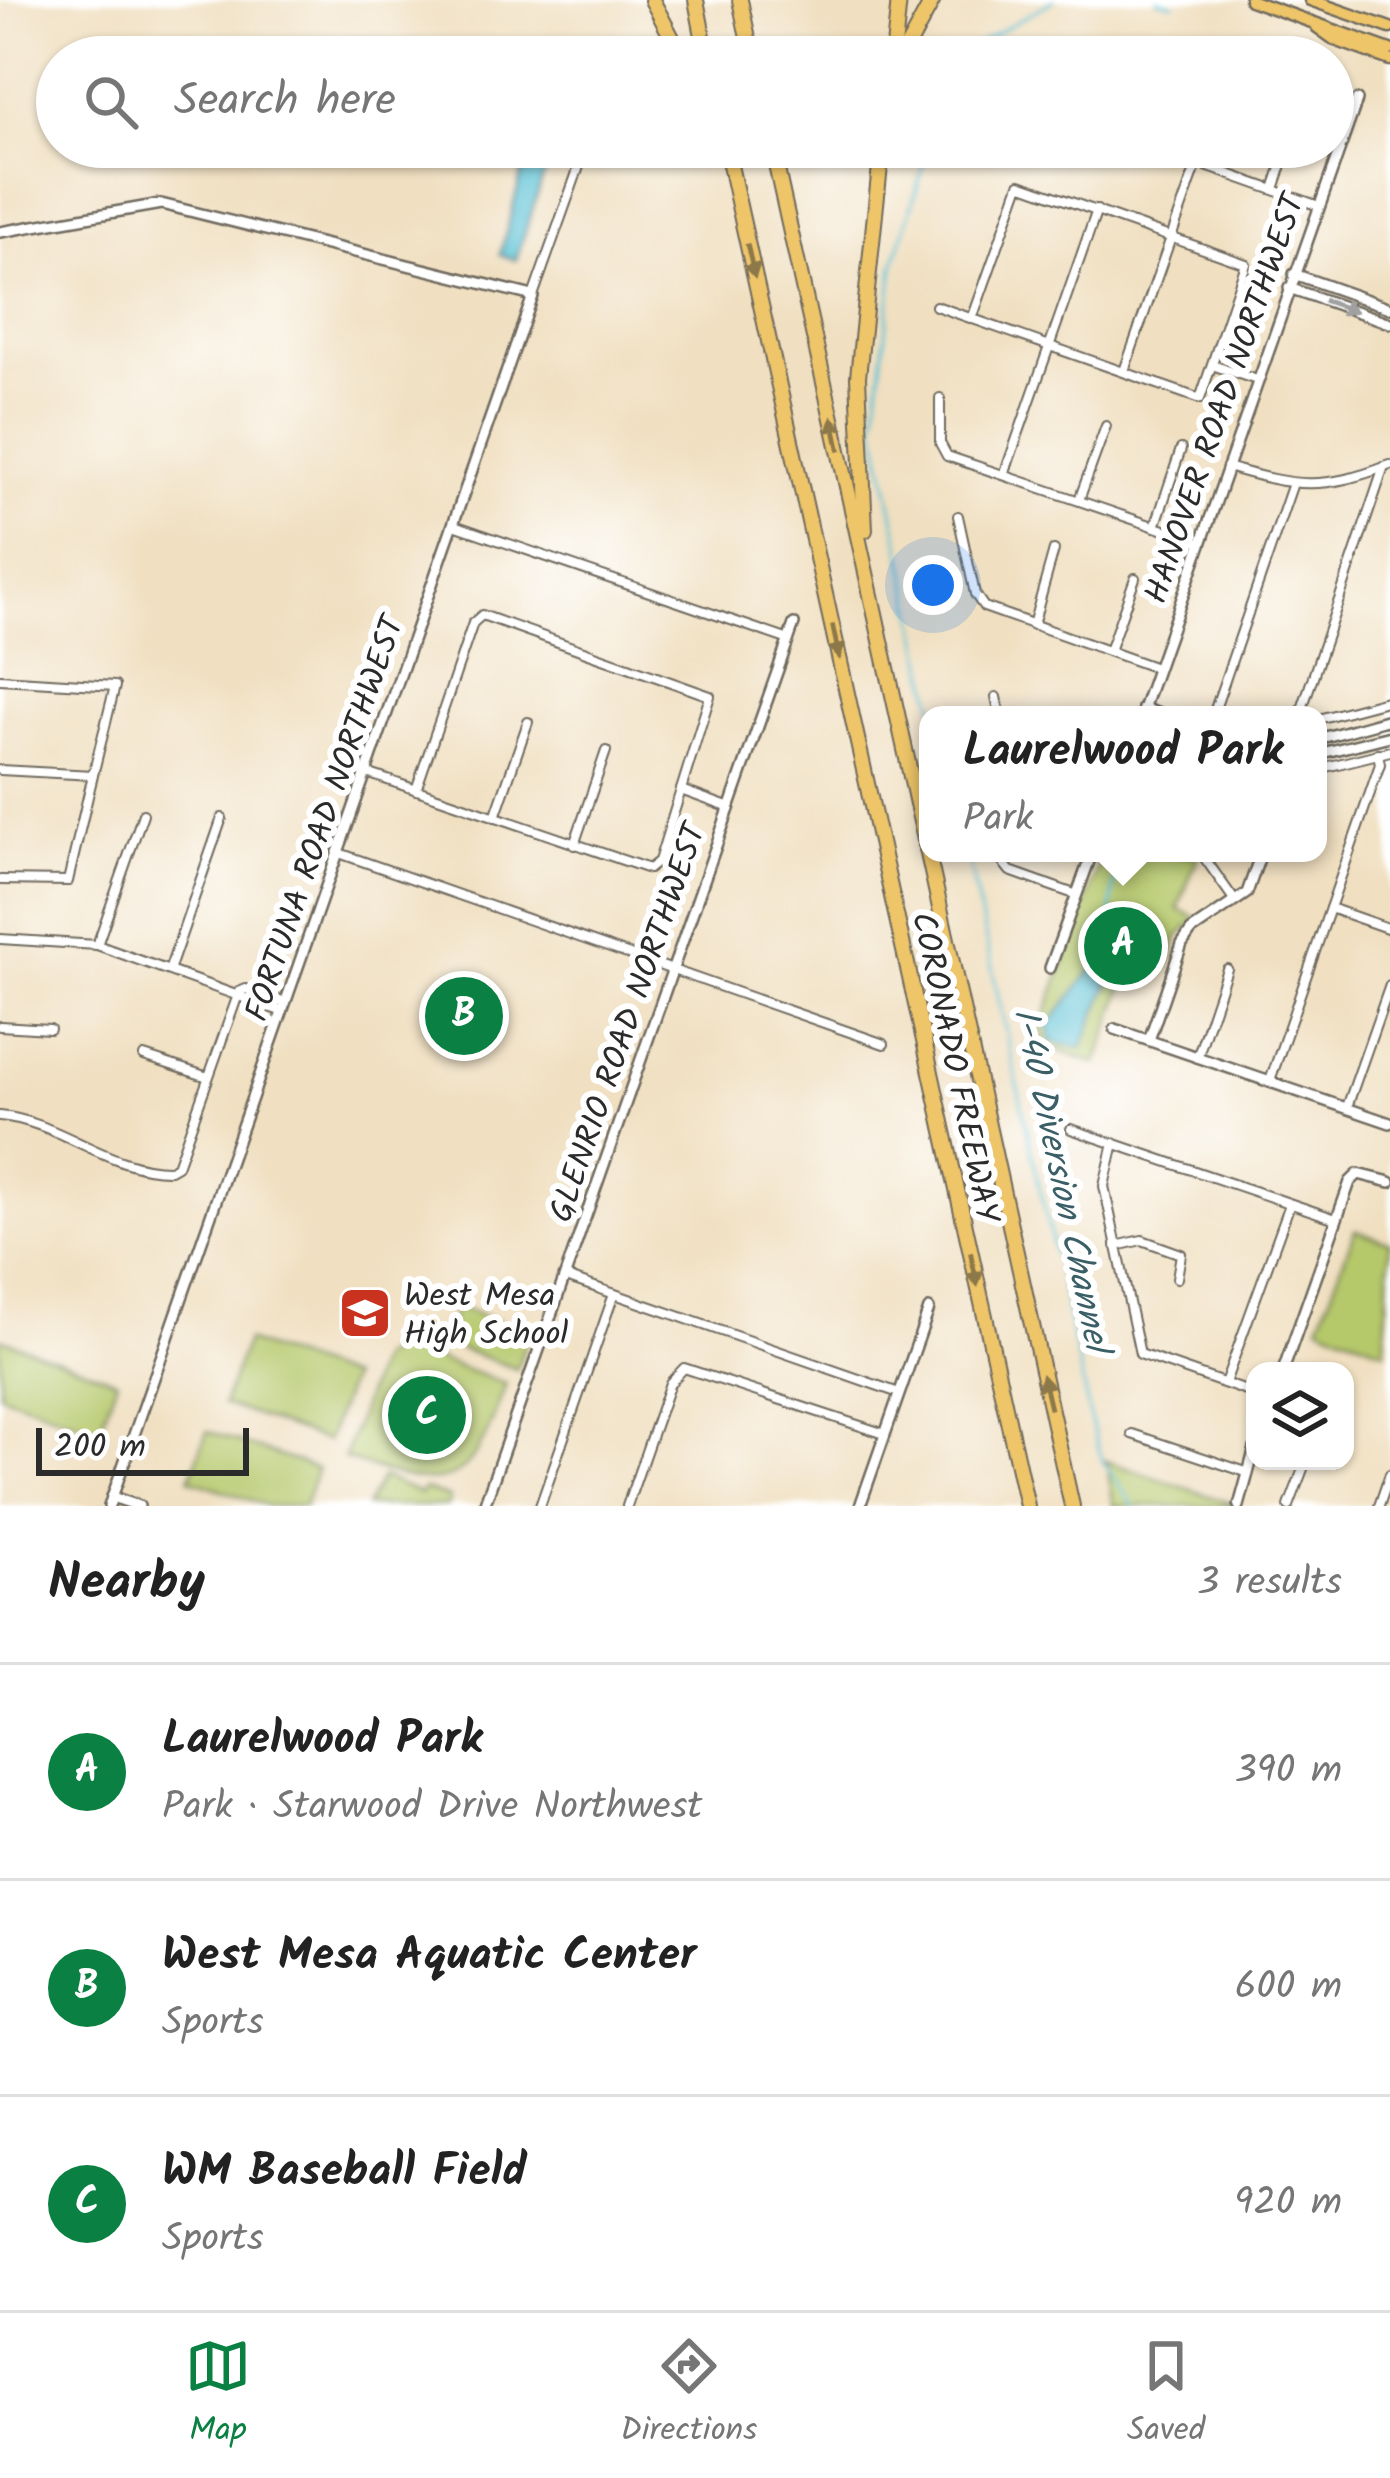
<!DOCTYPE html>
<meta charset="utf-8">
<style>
:root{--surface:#fff;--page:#f6f6f6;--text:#222;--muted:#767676;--line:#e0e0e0;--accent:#0b8043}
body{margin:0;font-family:Kalam,sans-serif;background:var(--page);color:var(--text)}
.controls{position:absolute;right:36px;bottom:36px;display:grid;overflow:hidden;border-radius:24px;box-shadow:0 3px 9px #0004}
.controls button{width:108px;height:108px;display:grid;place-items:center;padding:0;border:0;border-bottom:3px solid var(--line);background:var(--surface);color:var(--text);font:60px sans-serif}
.scale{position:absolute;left:36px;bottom:30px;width:213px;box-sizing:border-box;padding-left:12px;border:6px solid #2b2b2b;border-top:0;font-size:33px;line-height:42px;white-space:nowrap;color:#2b2b2b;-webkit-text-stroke:9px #fff;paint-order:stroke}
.you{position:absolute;left:933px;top:585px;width:42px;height:42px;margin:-30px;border:9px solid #fff;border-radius:50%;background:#1a73e8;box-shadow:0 0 0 18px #1a73e833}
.badge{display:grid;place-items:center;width:78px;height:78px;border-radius:50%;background:var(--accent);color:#fff;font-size:39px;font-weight:700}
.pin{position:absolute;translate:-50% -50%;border:6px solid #fff;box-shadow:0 3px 12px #0006}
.popup{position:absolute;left:919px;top:706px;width:408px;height:156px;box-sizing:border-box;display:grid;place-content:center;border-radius:24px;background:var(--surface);filter:drop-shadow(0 3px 9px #0005);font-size:39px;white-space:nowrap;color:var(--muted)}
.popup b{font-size:45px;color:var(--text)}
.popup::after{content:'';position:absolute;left:50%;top:100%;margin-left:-24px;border:24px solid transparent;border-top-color:var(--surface)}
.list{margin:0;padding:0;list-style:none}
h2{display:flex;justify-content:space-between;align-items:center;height:156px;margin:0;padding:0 48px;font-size:51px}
h2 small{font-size:39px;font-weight:400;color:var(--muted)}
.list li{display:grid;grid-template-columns:78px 1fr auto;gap:36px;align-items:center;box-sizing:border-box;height:216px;padding:0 48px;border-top:3px solid var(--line)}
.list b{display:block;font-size:45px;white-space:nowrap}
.list p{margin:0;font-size:39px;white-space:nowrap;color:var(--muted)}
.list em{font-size:39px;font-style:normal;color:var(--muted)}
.icon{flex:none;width:66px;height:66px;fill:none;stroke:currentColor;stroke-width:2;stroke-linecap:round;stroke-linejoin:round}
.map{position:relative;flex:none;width:1390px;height:1506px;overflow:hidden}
.search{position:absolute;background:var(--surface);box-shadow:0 3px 9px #0004;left:36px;right:36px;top:36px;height:132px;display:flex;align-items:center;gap:30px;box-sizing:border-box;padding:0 42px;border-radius:66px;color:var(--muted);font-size:45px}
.sheet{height:804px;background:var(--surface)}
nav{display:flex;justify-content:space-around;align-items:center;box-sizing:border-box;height:168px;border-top:3px solid var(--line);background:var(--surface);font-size:33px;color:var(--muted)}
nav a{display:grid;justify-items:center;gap:6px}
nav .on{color:var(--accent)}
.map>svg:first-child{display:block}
.green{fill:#b5c86b;stroke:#707a4b;stroke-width:3}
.water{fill:#57c0d3;stroke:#41767f;stroke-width:3}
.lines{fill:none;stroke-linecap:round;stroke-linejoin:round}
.stream{stroke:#57c0d3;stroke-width:3}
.minor-casing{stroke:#706a5f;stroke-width:12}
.tertiary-casing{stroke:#706a5f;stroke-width:14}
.primary-casing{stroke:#706a5f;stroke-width:15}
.motorway-casing{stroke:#706a5f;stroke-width:18}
.minor{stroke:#fff;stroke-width:8}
.tertiary{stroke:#fff;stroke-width:9}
.primary{stroke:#eec569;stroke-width:10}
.motorway{stroke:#eec569;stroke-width:14}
.oneway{fill:#8c784a}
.oneway2{fill:#a0a0a0}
.labels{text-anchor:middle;stroke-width:12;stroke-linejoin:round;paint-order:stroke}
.street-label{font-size:33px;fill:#2b2b2b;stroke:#fff}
.poi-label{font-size:33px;fill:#2b2b2b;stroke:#fff;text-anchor:start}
.water-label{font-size:36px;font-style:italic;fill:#3a5f66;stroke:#fff}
</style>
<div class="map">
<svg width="1390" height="1506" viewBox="0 0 1390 1506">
<rect width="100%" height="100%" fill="#fff"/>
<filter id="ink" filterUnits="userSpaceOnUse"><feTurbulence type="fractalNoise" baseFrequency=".00833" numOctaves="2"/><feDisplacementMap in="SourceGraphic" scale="24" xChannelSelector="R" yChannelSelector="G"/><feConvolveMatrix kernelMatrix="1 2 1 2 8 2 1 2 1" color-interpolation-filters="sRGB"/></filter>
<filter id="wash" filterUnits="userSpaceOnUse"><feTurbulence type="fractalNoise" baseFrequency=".004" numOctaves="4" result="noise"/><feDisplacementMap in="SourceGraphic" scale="48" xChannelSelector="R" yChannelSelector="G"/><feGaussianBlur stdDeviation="2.7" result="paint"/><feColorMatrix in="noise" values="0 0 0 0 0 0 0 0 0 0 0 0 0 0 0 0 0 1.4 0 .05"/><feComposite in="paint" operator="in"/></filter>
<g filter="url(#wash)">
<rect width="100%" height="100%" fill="#f0dfc0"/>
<g class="green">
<polygon points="1103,853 1198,856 1178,909 1197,918 1178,937 1168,967 1134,956 1097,1064 1048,1047 1040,1031"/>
<polygon points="1355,1230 1390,1242 1385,1350 1319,1325"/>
<polygon points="456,1307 529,1332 517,1369 443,1343"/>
<polygon points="0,1338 117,1380 99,1430 0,1394"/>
<polygon points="246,1341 350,1378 327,1441 223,1404"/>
<path d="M402,1347L506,1384C469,1492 450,1497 344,1458L379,1358Z"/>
<polygon points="207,1431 317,1469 304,1506 268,1506 190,1479"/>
<polygon points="1106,1461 1230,1503 1231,1506 1114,1506"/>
<polygon points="382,1477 421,1494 424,1489 450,1498 448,1506 366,1506"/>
</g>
<g class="water">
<polygon points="525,161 546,168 516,260 500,255"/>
<polygon points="1096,965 1114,971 1082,1048 1052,1042 1048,1026"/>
</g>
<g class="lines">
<g class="stream">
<polyline points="1158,0 1174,4"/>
<polyline points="968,57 976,45 1054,0"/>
<polyline points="929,147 894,266 875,425 936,715"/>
<polyline points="967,853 1091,1422 1103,1462 1134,1506"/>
<polyline points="1105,968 1117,853"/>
</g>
</g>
</g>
<g filter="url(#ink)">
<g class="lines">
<g class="minor-casing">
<g id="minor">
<polyline points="1152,147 1319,206"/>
<polyline points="1274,189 1288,147"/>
<polyline points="533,296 586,147"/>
<polyline points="936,306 1200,399 1246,264 1020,184 972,319"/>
<polyline points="1212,365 1257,380"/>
<polyline points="1124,371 1203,147"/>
<polyline points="940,398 940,443 947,456 1200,542"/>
<path d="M1227,467C1296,487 1321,491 1390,465"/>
<polyline points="1004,475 1097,210"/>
<polyline points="1079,500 1106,426"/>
<polyline points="958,516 975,594 984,607 1156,668"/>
<polyline points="454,525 789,640"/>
<polyline points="1155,527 1181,449"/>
<polyline points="1033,625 1054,550"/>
<polyline points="1109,651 1135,578"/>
<polyline points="0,679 115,686 93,775"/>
<polyline points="996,697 1000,715"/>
<polyline points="1213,715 1292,486"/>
<polyline points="1300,715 1384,467"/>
<polyline points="1318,719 1390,700"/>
<polyline points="1318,769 1390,751"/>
<polyline points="0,770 93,775 68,881 0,880"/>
<polyline points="367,773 649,869 659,861 710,696 482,615 473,623 416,790"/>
<polyline points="681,790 730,808"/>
<polyline points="495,817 528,722"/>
<polyline points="574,845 606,751"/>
<polyline points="339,853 884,1044"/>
<polyline points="1201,853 1235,901"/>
<polyline points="1002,861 1010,871 1077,895"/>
<polyline points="1330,908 1390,929"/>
<polyline points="0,939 97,945 283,1012"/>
<polyline points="97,945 143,814"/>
<polyline points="170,968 222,818"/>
<polyline points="239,992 246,989 286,1003"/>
<polyline points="0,1026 50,1029"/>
<polyline points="144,1056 208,1077"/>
<polyline points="1197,1058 1227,969"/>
<polyline points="1270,1081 1380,764 1378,753"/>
<polyline points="1347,1107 1390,985"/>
<path d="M0,1116C58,1121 110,1171 170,1170L177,1166L239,992"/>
<polyline points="1071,1129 1336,1219"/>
<polyline points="1114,1143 1104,1186 1140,1354 1255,1394"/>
<polyline points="1116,1246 1142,1240 1181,1254 1177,1278"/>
<polyline points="566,1277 899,1393"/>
<polyline points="1225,1383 1290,1204"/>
<polyline points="1132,1434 1246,1472"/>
<polyline points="540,1506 614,1294"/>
<polyline points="627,1506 670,1383 684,1368 885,1434"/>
<polyline points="1289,1506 1306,1461"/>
<polyline points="1379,1506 1390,1474"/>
</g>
</g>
<g class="tertiary-casing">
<g id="tertiary">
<polyline points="0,232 161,204 533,296 109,1506"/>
<polyline points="1294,274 1390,308"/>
<polyline points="1289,288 1390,323"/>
<polyline points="1143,708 1162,715"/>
<polyline points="1141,715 1357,100"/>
<polyline points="1318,739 1390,719"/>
<polyline points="1318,754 1390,736"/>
<polyline points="1050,968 1092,853"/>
<polyline points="1115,1029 1390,1123"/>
<polyline points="1149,1040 1182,944 1191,931 1247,893 1261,853"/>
<polyline points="1283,1371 1350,1182 1358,1174 1390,1182"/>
<polyline points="112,1497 139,1506"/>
<polyline points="484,1506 794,624"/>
<polyline points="860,1506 929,1309"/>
<polyline points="1239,1506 1255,1448"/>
</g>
</g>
<g class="primary-casing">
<g id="primary">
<polyline points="1250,0 1390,50"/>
<polyline points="1310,0 1390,28"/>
<polyline points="1317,27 1335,40 1390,60"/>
</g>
</g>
<g class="motorway-casing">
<g id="motorway">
<polyline points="652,0 682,57"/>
<polyline points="696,0 707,57"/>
<polyline points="740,0 752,57"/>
<polyline points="893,57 899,0"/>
<polyline points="902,57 933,0"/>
<polyline points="726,147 1027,1506"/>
<polyline points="772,147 1072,1506"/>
<polyline points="865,530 858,377 882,147"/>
</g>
</g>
<use href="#minor" class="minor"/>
<use href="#tertiary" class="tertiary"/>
<use href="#primary" class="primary"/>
<use href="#motorway" class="motorway"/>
</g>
<defs><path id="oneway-solid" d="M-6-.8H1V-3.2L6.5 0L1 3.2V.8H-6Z" transform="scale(3)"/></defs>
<g class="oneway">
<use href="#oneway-solid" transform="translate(751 261) rotate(77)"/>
<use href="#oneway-solid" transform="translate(836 434) rotate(-102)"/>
<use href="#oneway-solid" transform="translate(836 642) rotate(78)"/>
<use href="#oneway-solid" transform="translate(974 1269) rotate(78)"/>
<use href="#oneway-solid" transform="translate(1046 1392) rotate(-103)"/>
</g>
<use class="oneway2" href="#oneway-solid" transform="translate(1340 306) rotate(19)"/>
</g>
<defs>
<g id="school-square" transform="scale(2.7)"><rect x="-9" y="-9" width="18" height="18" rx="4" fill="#c8321e" stroke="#fff"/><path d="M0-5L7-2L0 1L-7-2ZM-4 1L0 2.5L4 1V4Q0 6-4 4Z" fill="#fff"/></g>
</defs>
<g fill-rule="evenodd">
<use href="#school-square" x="365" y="1313"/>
</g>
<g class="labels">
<g class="street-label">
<text transform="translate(1223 398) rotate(-71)" y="12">HANOVER ROAD NORTHWEST</text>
<text transform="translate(323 818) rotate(-71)" y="12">FORTUNA ROAD NORTHWEST</text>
<text transform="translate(626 1022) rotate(-71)" y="12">GLENRIO ROAD NORTHWEST</text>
<text transform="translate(957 1067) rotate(78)" y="12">CORONADO FREEWAY</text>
</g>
<g class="poi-label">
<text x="404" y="1306">West Mesa<tspan x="404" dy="38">High School</tspan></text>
</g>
<g class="water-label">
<text transform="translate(1063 1179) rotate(78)" y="13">I-40 Diversion Channel</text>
</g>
</g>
</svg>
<div class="controls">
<button><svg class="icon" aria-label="layers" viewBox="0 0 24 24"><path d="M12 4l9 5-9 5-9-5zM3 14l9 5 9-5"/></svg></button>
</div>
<div class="scale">200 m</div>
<div class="you"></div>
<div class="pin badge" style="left:1123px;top:946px">A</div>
<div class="popup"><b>Laurelwood Park</b>Park</div>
<div class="pin badge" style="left:464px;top:1016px">B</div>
<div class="pin badge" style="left:427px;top:1415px">C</div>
<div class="search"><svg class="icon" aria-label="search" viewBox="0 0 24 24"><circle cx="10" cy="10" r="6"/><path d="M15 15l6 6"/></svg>Search here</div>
</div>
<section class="sheet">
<h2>Nearby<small>3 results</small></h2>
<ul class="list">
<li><span class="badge">A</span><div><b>Laurelwood Park</b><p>Park · Starwood Drive Northwest</p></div><em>390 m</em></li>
<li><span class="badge">B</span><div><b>West Mesa Aquatic Center</b><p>Sports</p></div><em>600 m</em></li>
<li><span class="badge">C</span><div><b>WM Baseball Field</b><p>Sports</p></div><em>920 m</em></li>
</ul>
</section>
<nav>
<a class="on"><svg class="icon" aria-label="map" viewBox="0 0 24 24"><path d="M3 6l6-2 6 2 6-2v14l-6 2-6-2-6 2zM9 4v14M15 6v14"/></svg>Map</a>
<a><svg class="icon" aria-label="directions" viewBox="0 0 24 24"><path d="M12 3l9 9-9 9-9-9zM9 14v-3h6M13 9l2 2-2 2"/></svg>Directions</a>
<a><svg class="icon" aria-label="saved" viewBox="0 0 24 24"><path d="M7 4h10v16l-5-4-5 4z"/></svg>Saved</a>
</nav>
